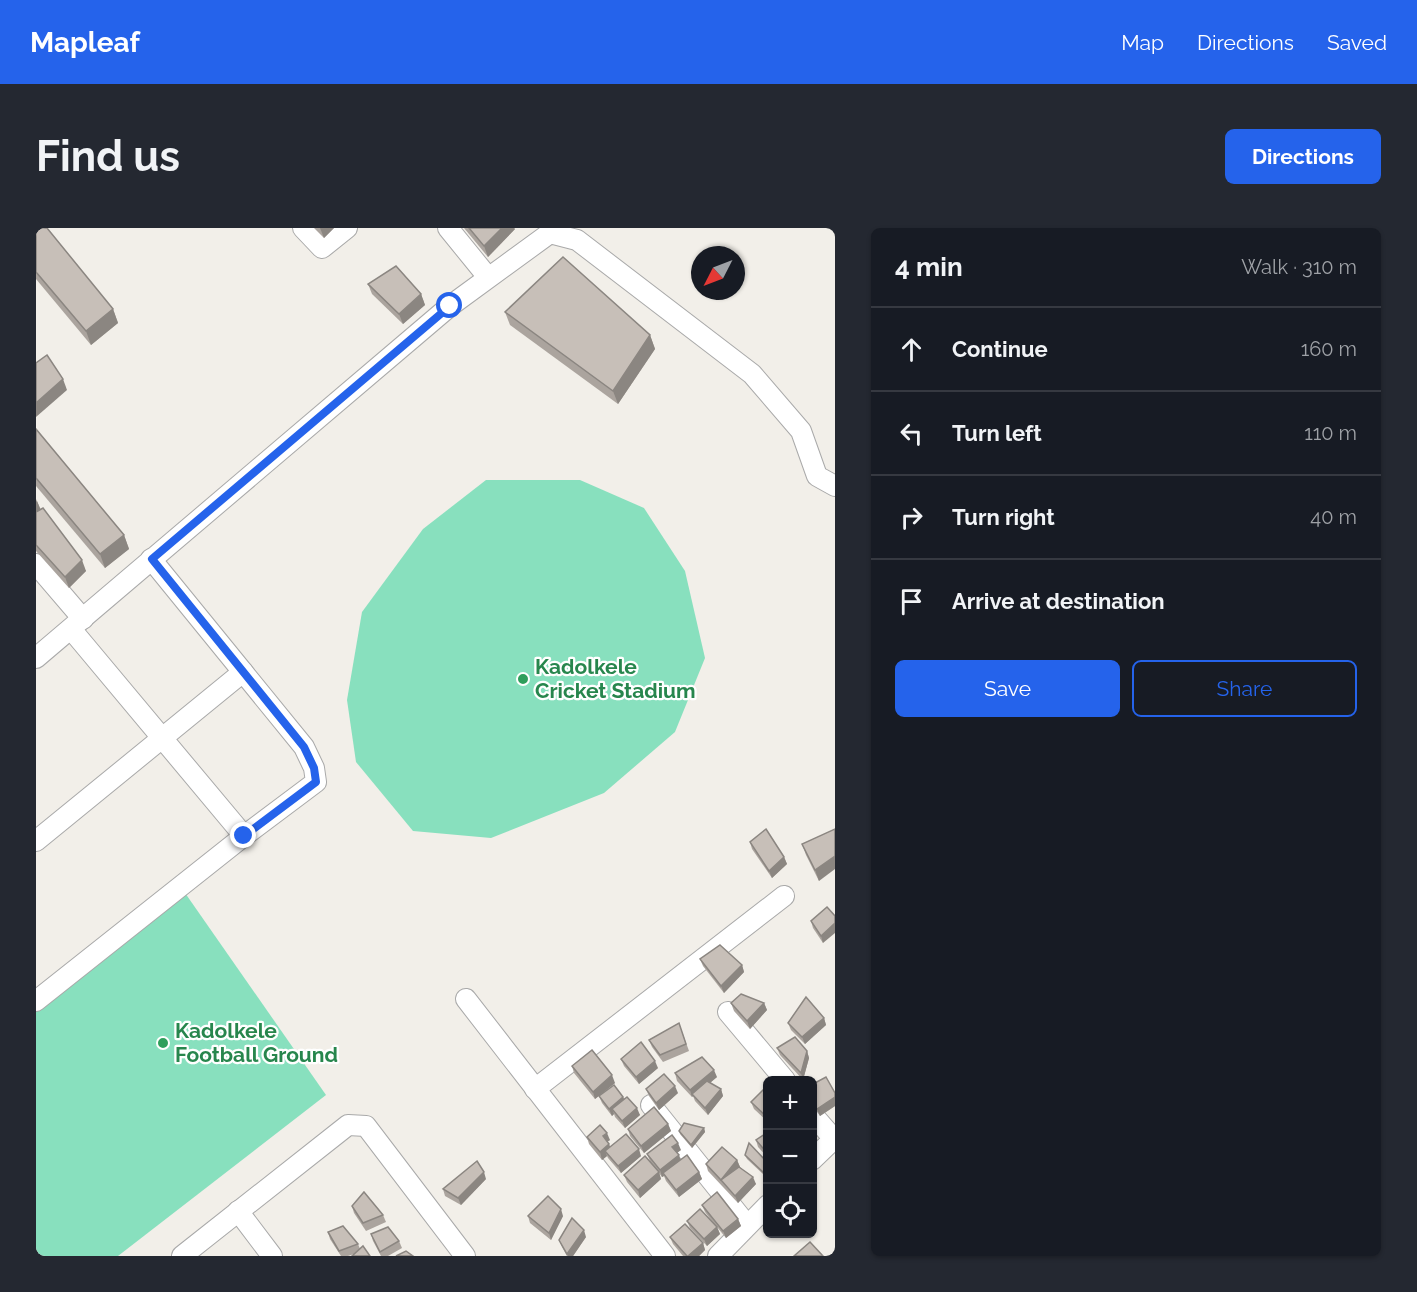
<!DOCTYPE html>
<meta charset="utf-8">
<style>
:root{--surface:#171b24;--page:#242831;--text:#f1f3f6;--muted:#9ea1a6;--line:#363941;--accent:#2563eb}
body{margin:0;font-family:Raleway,sans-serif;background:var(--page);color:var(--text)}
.controls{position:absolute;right:18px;bottom:18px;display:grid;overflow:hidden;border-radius:9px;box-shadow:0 2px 4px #0004}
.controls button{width:54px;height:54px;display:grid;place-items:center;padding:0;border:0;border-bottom:2px solid var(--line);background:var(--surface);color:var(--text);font:30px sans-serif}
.compass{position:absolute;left:655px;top:18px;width:54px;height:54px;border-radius:50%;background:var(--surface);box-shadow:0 2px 4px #0004;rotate:228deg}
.stop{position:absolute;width:18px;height:18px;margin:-14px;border:4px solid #2563eb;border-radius:50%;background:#fff}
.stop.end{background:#2563eb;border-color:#fff;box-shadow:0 2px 6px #0008}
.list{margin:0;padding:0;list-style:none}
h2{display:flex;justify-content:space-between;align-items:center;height:78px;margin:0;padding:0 24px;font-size:26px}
h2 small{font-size:20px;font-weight:400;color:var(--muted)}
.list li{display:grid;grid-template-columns:39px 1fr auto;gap:18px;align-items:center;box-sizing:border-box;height:84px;padding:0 24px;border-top:2px solid var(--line)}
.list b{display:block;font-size:22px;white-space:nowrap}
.list em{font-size:20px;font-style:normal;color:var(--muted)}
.actions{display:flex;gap:12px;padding:18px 24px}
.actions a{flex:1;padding:14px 0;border:2px solid var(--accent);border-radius:9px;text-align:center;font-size:21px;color:var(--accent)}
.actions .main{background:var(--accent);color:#fff}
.icon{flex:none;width:33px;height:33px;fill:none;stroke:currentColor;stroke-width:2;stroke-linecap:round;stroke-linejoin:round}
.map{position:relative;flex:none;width:799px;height:1028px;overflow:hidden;border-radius:9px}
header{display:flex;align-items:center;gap:36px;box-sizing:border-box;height:84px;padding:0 30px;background:var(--accent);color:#fff}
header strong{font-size:28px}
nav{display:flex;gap:33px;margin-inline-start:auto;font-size:21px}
.intro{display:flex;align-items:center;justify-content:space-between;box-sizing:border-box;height:144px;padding:0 36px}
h1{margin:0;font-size:42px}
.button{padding:15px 27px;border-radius:9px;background:var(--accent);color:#fff;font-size:21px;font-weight:700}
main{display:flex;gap:36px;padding:0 36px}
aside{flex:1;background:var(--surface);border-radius:9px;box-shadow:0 2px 4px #0004}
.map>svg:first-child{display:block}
.pitch{fill:#88e0be}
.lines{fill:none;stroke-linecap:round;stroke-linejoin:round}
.minor-casing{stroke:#a9a9a9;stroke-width:22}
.minor{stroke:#fff;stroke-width:20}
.wall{fill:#aba49e}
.shaded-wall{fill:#8b8681}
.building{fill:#c7bfb8;stroke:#8b8681;stroke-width:1.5}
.route{stroke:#2563eb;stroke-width:8}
.leisure-dot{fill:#2e9e5b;stroke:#fff;stroke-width:2}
.labels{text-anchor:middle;stroke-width:4.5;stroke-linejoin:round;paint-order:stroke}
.leisure-label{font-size:21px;font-weight:bold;fill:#27864d;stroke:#fff;text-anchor:start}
</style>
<header>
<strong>Mapleaf</strong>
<nav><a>Map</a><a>Directions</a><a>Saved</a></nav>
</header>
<div class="intro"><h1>Find us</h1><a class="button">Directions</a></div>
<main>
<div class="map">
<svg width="799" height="1028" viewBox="0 0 799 1028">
<rect width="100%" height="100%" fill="#f2efe9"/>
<g class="pitch">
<polygon points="450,252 544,252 608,280 649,343 669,430 639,504 568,565 455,610 377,603 320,534 311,472 326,384 387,301"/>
<polygon points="140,652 290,867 82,1028 0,1028 0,762"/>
</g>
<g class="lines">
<g class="minor-casing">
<g id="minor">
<polyline points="267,0 286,20 311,0"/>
<polyline points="412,0 451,48"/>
<polyline points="0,336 47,391"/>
<polyline points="35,401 208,608"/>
<polyline points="0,430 414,78 514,5 541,12 716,146 765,203 781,248 799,258"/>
<polyline points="0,613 207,444"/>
<polyline points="430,771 629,1028"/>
<polyline points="0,773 208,608 280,554 278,540 268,519 115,331"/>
<polyline points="692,784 749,852"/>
<polyline points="499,861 748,668"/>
<polyline points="615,877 711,997"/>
<polyline points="776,886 799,912"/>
<polyline points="776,932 799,910"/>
<polyline points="202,983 236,1028"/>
<polyline points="146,1028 312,897 330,898 429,1028"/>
<polyline points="682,1028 732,977"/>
</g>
</g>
<use href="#minor" class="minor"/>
</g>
<g class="wall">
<polygon points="0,0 77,81 82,95 55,117 0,51"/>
<polygon points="278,0 298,0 288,10"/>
<polygon points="428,0 478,0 479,1 452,29"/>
<polygon points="332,56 385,66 389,77 367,96 336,66"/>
<polygon points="469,84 614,107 619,121 582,176 474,97"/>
<polygon points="0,201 88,307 93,321 69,340 0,258"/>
<polygon points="0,271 5,282 50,343 33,360 0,323"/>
<polygon points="799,601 783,653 770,627 766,616"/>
<polygon points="714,614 748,629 751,636 736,650 716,621"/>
<polygon points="791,679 787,715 777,700 775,693"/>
<polygon points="664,731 706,737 708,744 688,765 667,738"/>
<polygon points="695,775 728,775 731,782 714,801 698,783"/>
<polygon points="788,790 790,797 769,816 755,802 752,795"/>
<polygon points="643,795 653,823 627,834 616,819 613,812"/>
<polygon points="741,820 771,823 773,830 767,852 744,827"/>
<polygon points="585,831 622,840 603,856 588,838"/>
<polygon points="536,838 579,855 559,871 538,845"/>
<polygon points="639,845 681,849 674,855 685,861 687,868 672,887 659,873 657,868 656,869 641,853"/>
<polygon points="777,856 799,865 799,878 784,888 777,878"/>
<polygon points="731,858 732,894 718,881 715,874"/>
<polygon points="610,861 642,865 623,882 613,868"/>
<polygon points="563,868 587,869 604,887 589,900 579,889 578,886 576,888 566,875"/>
<polygon points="632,896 635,903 608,925 594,908 592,901"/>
<polygon points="668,900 669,904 656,920 644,906 643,903"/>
<polygon points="732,904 732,930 722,919 720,912"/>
<polygon points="551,909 574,912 571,914 574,919 605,928 585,945 572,930 571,928 566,932 553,916"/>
<polygon points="645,922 641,925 644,932 663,944 666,951 643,969 630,953 628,948 626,949 623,945 625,951 604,970 591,954 588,947 614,933 611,926"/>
<polygon points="709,927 732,935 732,945 729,948 711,931"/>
<polygon points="701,932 704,939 720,956 702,975 672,943 670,936"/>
<polygon points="450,951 425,977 409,968 407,961"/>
<polygon points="666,977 702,991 705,998 690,1010 681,999 684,1006 671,1018 654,1000 651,993 678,996 669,984"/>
<polygon points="316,978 347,987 350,994 330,1003 318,985"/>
<polygon points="492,988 527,988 515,1012 494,995"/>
<polygon points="292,1004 322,1016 324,1021 318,1026 312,1028 305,1028 294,1011"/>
<polygon points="335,1006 363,1013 366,1020 352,1028 345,1028 337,1013"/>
<polygon points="550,1009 537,1028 531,1028 526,1019 523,1012"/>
<polygon points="634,1009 667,1015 669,1022 663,1028 647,1028 637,1016"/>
</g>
<g class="shaded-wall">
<polygon points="284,0 298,0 288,10"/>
<polygon points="466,0 478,0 479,1 452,29 448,18"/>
<polygon points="385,66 389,77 367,96 363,86"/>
<polygon points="77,81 82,95 55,117 50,103"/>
<polygon points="614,107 619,121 582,176 577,163"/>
<polygon points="27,151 31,162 0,189 0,175"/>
<polygon points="1,273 5,283 0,287 0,274"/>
<polygon points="88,307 93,321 69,340 64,326"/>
<polygon points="46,332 50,343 33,360 29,349"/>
<polygon points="799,628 799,641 783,653 779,642"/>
<polygon points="748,629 751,636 736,650 733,643"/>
<polygon points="799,695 799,705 787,715 785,708"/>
<polygon points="706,737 708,744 688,765 685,758"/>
<polygon points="728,775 731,782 714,801 711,793"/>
<polygon points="788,790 790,797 769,816 766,809"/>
<polygon points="771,823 773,830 767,852 765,845"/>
<polygon points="619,833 622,840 603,856 600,849"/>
<polygon points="678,842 681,849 658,868 656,866 657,868 656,869 654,862"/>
<polygon points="576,847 579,855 559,871 557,864"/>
<polygon points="639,858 642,865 623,882 620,875"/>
<polygon points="685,861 687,868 672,887 669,880"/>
<polygon points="587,869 590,876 576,881 578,886 576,888 573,881"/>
<polygon points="799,869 799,878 784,888 781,881"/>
<polygon points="601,880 604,887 589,900 586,893"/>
<polygon points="632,896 635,903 608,925 605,918"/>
<polygon points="668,900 669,904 656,920 655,917"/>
<polygon points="571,905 574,912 569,915 567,908"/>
<polygon points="642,915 645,922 639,926 636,919"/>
<polygon points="573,916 576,923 569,923 571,928 566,932 564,924"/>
<polygon points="603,921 605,928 585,945 582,938"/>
<polygon points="643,927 645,934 627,945 628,948 626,949 624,942"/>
<polygon points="701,932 704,939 685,952"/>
<polygon points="732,939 732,945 729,948 728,945"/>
<polygon points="448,944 450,951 425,977 422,970"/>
<polygon points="623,944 625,951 604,970 602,962"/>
<polygon points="663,944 666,951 643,969 640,962"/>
<polygon points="717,949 720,956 702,975 699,968"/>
<polygon points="525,981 527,988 515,1012 513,1005"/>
<polygon points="702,991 705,998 690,1010 687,1003"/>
<polygon points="681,999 684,1006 671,1018 668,1011"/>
<polygon points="548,1002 550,1009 537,1028 532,1028 531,1026"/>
<polygon points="667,1015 669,1022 663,1028 652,1028"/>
</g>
<g class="building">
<polygon points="0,0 11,0 77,81 50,103 0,44"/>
<polygon points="433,0 466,0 448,18"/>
<polygon points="527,29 614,107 577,163 469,84"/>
<polygon points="360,38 385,66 363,86 332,56"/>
<polygon points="11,127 27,151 0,175 0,135"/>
<polygon points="0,201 88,307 64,326 0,250"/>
<polygon points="7,280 46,332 29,349 0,317 0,284"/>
<polygon points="730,601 748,629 733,643 714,614"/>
<polygon points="799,601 799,628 779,642 766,616"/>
<polygon points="791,679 799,688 799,695 785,708 775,693"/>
<polygon points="684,717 706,737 685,758 664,731"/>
<polygon points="705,766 728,775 711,793 695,775"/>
<polygon points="770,769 788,790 766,809 752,795"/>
<polygon points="643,795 650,816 624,827 613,812"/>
<polygon points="759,809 771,823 765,845 741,820"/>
<polygon points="605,814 619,833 600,849 585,831"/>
<polygon points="556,822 576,847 557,864 536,838"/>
<polygon points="666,829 678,842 654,862 639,845"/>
<polygon points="628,846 639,858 620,875 610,861"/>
<polygon points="790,849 799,865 799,869 781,881 777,874 777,856"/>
<polygon points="671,853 685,861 669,880 656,866"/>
<polygon points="578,857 587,869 573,881 563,868"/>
<polygon points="731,858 732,889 731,889 715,874"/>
<polygon points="591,869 601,880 586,893 576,881"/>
<polygon points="618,879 632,896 605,918 592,901"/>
<polygon points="648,895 668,900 655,917 643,903"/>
<polygon points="564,897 571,905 567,908 573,916 564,924 551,909"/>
<polygon points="732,904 732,926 720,912"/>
<polygon points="590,906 603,921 582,938 569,923"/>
<polygon points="636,907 642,915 636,919 643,927 624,942 611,926"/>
<polygon points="713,915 732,935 732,939 728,945 709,927"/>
<polygon points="686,919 701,932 685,952 670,936"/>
<polygon points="651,927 663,944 640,962 627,945"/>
<polygon points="609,928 623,944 602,962 588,947"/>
<polygon points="441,933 448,944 422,970 407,961"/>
<polygon points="703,939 717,949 699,968 685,952"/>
<polygon points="328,964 347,987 327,995 316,978"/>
<polygon points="681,964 702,991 687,1003 666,977"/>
<polygon points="512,968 525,981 513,1005 492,988"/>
<polygon points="664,981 681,999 668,1011 651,993"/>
<polygon points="536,990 548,1002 531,1026 523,1012"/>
<polygon points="649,996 667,1015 652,1028 651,1028 634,1009"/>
<polygon points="307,998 322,1016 303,1023 292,1004"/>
<polygon points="352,999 363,1013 344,1024 335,1006"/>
<polygon points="774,1014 787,1028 758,1028"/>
<polygon points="327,1018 334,1028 316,1028"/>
<polygon points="370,1023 377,1028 360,1028"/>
</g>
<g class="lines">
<polyline class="route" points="208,608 280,554 278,540 268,519 116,331 414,78"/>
</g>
<g class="leisure-dot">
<circle cx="487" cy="451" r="6"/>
<circle cx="127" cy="815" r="6"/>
</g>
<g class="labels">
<g class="leisure-label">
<text x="499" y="446">Kadolkele<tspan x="499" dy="24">Cricket Stadium</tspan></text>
<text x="139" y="810">Kadolkele<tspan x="139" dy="24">Football Ground</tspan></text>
</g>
</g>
</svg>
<div class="controls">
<button>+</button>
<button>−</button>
<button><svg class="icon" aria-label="locate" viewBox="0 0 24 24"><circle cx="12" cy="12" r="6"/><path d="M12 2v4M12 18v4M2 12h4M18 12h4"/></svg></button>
</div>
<svg class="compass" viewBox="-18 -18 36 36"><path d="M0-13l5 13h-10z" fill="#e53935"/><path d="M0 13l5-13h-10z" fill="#9ea1a6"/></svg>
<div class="stop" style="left:414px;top:78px"></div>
<div class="stop end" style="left:208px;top:608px"></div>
</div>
<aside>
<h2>4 min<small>Walk · 310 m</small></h2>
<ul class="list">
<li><svg class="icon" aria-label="ahead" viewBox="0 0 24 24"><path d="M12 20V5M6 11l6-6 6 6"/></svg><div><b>Continue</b></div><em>160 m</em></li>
<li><svg class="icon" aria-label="left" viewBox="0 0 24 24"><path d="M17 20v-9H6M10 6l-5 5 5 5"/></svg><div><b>Turn left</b></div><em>110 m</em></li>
<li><svg class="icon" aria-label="right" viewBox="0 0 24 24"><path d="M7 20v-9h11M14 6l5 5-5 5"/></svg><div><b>Turn right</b></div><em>40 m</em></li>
<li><svg class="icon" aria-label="arrive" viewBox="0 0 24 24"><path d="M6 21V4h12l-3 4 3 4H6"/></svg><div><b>Arrive at destination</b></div></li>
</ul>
<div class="actions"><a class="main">Save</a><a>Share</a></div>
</aside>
</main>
